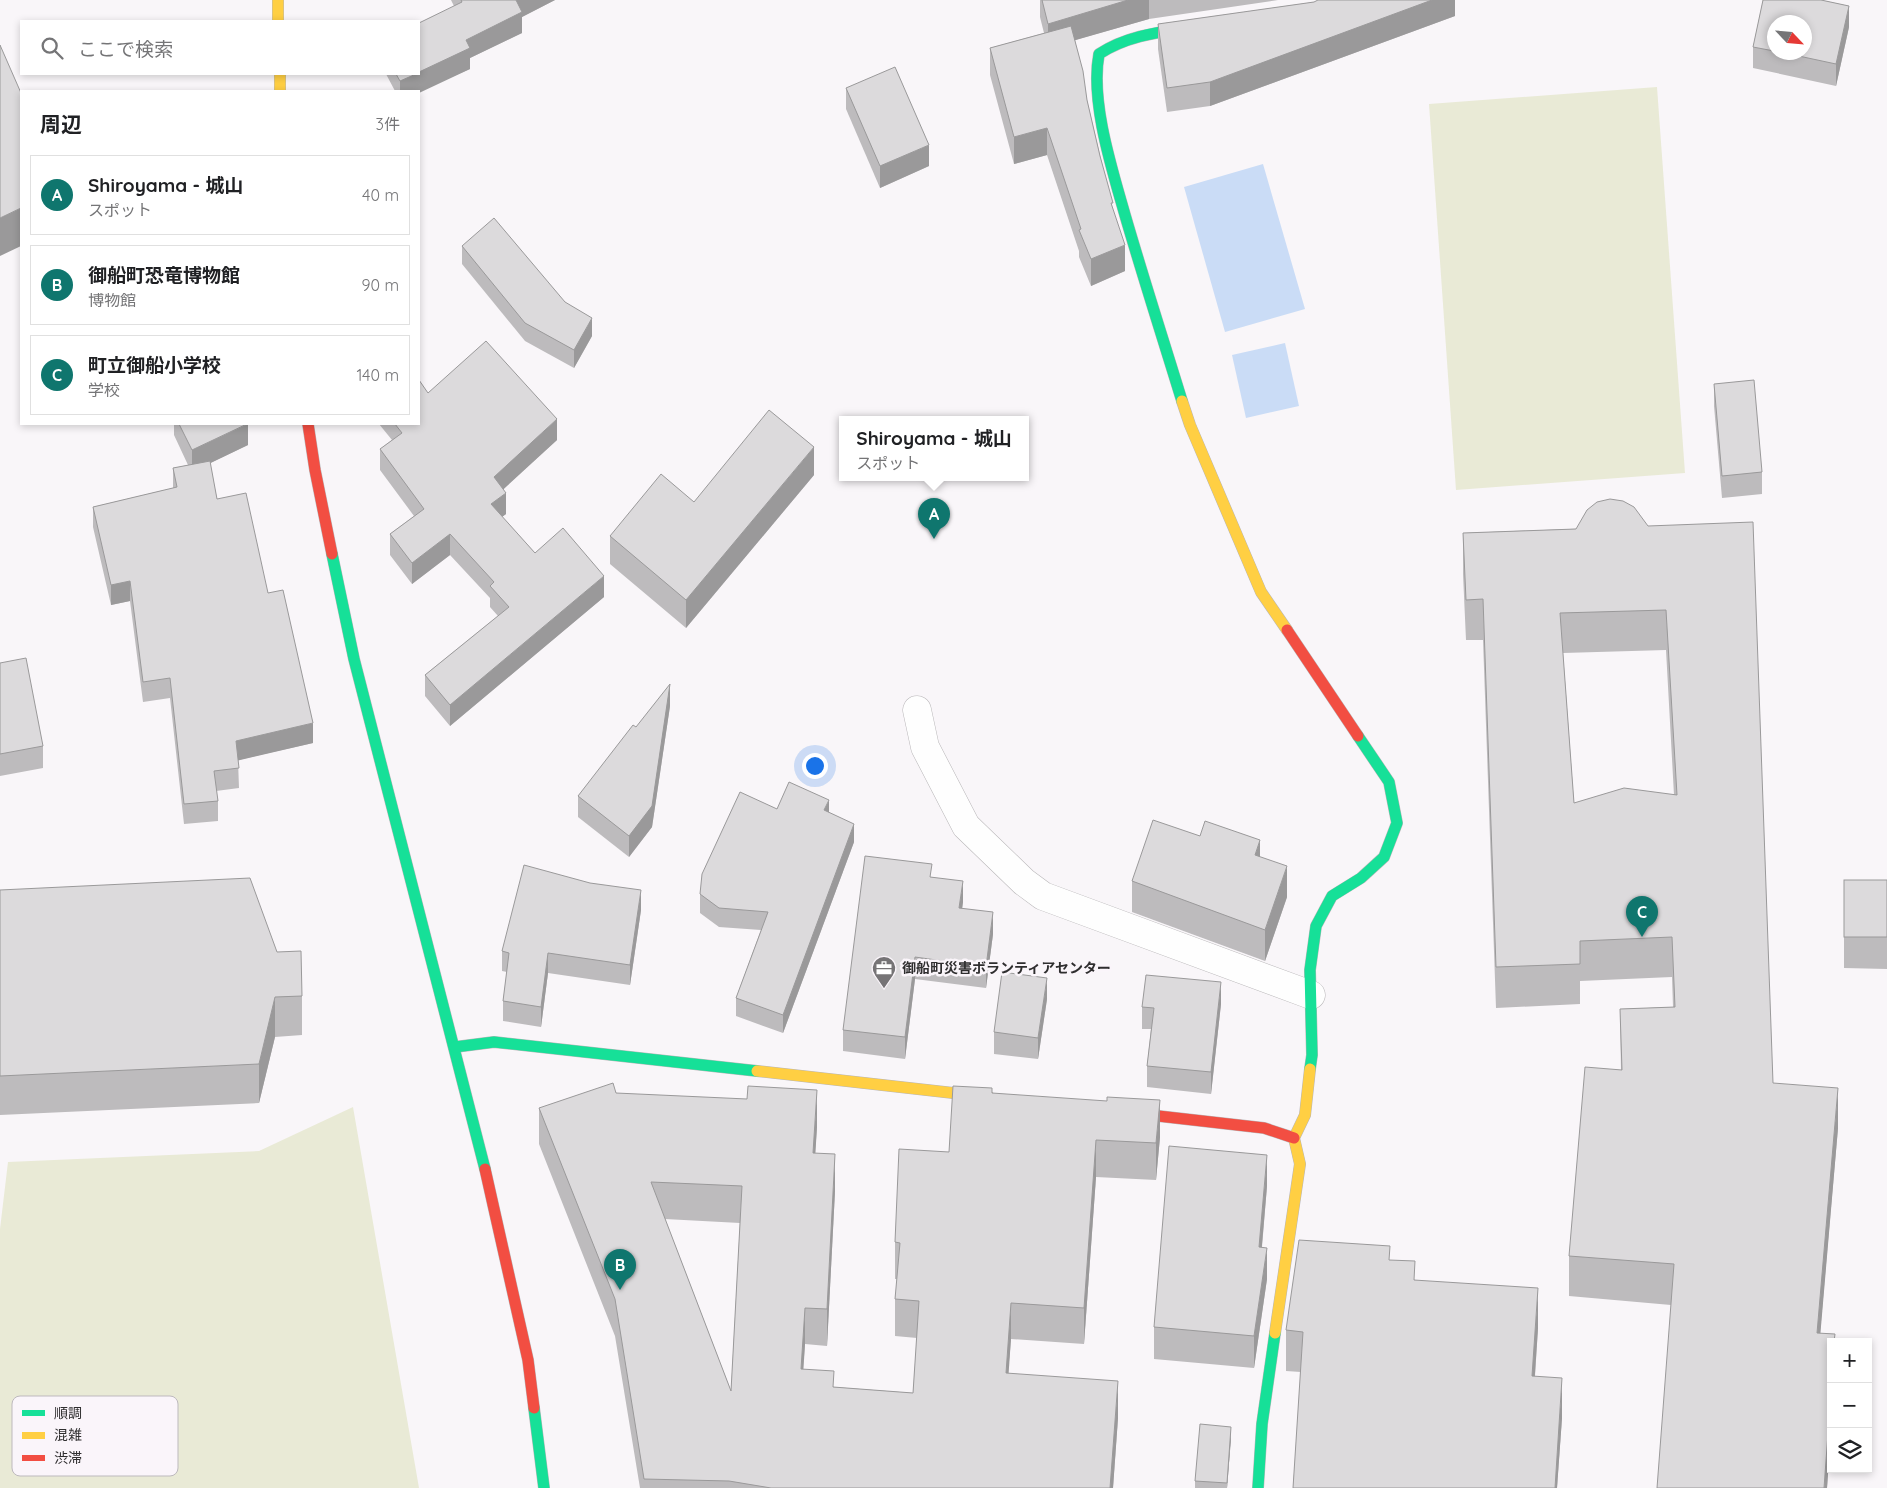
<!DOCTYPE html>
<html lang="ja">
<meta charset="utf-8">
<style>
:root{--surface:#fff;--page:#f2f2f2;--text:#202124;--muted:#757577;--line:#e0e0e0;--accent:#0f766e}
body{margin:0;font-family:Quicksand,"Noto Sans JP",sans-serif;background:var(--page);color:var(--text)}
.controls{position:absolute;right:15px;bottom:15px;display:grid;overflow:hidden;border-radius:0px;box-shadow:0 2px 8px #0003}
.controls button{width:45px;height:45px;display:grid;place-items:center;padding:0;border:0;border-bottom:1px solid var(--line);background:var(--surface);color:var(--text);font:25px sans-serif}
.compass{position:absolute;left:1767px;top:15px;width:45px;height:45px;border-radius:50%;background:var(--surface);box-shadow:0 2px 8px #0003;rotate:116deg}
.you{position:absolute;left:814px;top:765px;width:18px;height:18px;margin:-12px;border:4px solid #fff;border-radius:50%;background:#1a73e8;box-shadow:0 0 0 8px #1a73e833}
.badge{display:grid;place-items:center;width:32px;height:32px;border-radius:50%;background:var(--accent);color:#fff;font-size:16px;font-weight:700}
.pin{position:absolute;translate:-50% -41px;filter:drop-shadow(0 1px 2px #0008)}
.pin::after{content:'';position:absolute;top:26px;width:18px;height:15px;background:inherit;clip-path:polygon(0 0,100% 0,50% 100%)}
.popup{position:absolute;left:839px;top:416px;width:190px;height:65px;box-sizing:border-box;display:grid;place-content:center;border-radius:0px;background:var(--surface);filter:drop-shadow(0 1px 4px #0005);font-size:16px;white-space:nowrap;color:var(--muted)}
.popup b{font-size:19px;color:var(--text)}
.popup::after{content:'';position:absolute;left:50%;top:100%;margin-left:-10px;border:10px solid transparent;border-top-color:var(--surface)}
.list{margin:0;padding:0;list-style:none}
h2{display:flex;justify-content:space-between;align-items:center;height:65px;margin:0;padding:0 20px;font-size:21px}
h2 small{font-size:16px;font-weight:400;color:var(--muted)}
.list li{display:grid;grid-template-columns:32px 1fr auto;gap:15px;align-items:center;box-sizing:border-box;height:80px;margin:0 10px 10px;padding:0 10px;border:1px solid var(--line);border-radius:0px}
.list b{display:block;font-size:19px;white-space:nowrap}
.list p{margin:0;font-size:16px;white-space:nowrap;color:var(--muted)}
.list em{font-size:16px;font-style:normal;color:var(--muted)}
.icon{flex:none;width:28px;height:28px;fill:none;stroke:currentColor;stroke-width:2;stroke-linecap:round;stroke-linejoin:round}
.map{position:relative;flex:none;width:1887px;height:1488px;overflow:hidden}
.search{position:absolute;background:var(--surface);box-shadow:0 2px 8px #0003;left:20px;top:20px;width:400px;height:55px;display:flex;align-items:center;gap:12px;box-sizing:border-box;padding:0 18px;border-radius:0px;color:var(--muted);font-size:19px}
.panel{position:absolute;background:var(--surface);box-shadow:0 2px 8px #0003;left:20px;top:90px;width:400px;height:335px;border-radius:0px}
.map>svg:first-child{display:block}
.green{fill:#e9ead6}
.water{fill:#cadcf6}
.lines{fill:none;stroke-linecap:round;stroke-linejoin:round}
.street-casing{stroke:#b8b6b8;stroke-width:29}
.fast-casing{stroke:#b8b6b8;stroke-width:12}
.slow-casing{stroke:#b8b6b8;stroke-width:12}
.jam-casing{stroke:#b8b6b8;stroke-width:12}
.street{stroke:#fefefe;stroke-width:28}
.fast{stroke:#16e098;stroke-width:11}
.slow{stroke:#ffcf43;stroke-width:11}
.jam{stroke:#f24e42;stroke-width:11}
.wall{fill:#bdbbbd;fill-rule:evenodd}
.shaded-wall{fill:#9a999a}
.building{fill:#dcdadc;stroke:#9a999a;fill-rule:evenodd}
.labels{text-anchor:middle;stroke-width:5;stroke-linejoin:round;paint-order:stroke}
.poi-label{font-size:14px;font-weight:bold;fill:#2f2e2f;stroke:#faf5fa;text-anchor:start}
.key{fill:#faf5fa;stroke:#bdb9bd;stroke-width:1}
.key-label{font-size:14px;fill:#2f2e2f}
</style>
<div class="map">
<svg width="1887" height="1488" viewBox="0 0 1887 1488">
<rect width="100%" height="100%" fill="#f9f6f9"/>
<g class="green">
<polygon points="1657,87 1685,473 1456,490 1429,104"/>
<polygon points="353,1107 419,1488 0,1488 0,1229 8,1162 259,1151"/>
</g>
<g class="water">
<polygon points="1263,164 1305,309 1225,332 1184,187"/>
<polygon points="1285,343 1299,406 1246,418 1232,355"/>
</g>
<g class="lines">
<g class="street-casing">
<polyline id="street" points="917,710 925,747 966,826 1024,882 1043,896 1311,995"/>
</g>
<g class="fast-casing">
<g id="fast">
<path d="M1182,401C1163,339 1143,277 1125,215C1112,169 1090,101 1099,54C1128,35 1161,32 1194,27"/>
<polyline points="332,554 354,659 485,1169"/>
<polyline points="455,1047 494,1042 757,1071"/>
<polyline points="1310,1069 1312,1055 1310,970 1316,926 1332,896 1361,878 1384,857 1397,823 1389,782 1358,736"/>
<polyline points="534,1408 544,1488"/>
<polyline points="1258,1488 1262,1424 1275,1333"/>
</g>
</g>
<g class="slow-casing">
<g id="slow">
<polyline points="278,0 278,21"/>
<polyline points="280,74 280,91"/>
<polyline points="1182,401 1190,425 1261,592 1287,630"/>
<polyline points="757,1071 989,1097"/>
<polyline points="1275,1333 1300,1164 1294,1138 1305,1115 1310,1069"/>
</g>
</g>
<g class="jam-casing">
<g id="jam">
<polyline points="308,424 315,470 332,554"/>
<polyline points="1287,630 1358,736"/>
<polyline points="1123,1112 1264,1128 1294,1138"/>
<polyline points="485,1169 528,1360 534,1408"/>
</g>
</g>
<use href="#street" class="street"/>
<use href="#fast" class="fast"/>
<use href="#slow" class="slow"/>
<use href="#jam" class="jam"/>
</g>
<g class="wall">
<polygon points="451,0 555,0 522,17 522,33 470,58 470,69 419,91 395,91 386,74 419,74 454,6"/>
<polygon points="1040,0 1278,0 1149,19 1075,40 1087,100 1113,210 1125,271 1091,286 1079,257 1079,251 1047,155 1014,164 990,75 990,48 1044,33 1040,17"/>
<polygon points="1455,0 1455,16 1210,106 1167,112 1158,49 1158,24 1314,2"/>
<path d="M1763,0H1821L1849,6V27L1836,86L1753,68V47ZM1774,22H1804V52H1774Z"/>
<polygon points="846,88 929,166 880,188 846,109"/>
<polygon points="462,246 592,336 574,368 525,341 462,264"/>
<polygon points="1714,384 1762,472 1762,494 1722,498 1714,406"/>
<polygon points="428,393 557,440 503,489 506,514 502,517 535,553 604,597 450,726 425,696 425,675 498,616 490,607 490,598 450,555 412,584 390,555 390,534 414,516 380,470 380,449 392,440 379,424 419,424"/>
<polygon points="174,424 248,424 248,445 210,463 217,499 268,593 313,743 238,760 239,788 216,791 218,801 218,821 184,824 170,698 143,702 130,601 111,605 93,527 93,507 173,488 173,468 188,465 174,435"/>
<polygon points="814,475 686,628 610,564 610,536 694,502"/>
<path d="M1648,526L1773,1083L1838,1128L1820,1333L1835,1342H1831V1432L1827,1488L1671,1305L1569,1296V1256L1621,1070L1620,1009L1673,1007L1672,977L1580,981V1004L1496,1008L1483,640H1466L1463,574V533ZM1666,650L1674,795L1574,803L1563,653Z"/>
<polygon points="0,663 43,746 43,768 0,776"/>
<polygon points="670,706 652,827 629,857 578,817 578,796 636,727"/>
<polygon points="777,809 829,812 854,842 783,1033 736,1016 736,998 761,930 719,927 700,913 700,894"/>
<polygon points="1260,857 1287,897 1265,961 1132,912 1132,881"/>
<polygon points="932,877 963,902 962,909 993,934 986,988 915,979 905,1059 843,1051 843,1030"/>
<polygon points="1844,880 1887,880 1887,969 1844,968"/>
<polygon points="0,890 277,952 302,996 302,1035 275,1037 259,1103 0,1115"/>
<polygon points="641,910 630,985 548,973 541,1027 503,1021 503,1001 507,972 502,971 502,951"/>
<polygon points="1047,999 1038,1059 994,1054 994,1032"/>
<polygon points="1221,1004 1211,1094 1147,1087 1147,1066 1151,1029 1142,1029 1142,1007"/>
<path d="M616,1093L817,1127L815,1153L835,1191L827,1346L805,1344L803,1369L834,1387L913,1393L917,1338L895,1336V1299L897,1279H895V1242L949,1152L992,1093L1160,1137L1156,1180L1096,1177L1084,1344L1011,1339L1008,1373L1118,1418L1113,1488H640L615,1336L539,1144V1108ZM665,1219L740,1223L731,1391Z"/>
<polygon points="1267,1186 1262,1247 1267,1279 1254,1368 1154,1359 1154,1327"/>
<polygon points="1390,1260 1415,1280 1538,1328 1535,1376 1562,1418 1557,1488 1293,1488 1301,1372 1286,1371 1286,1330"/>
<polygon points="1231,1438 1227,1488 1195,1488 1195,1481"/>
</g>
<g class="shaded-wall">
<polygon points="515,0 555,0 522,17 522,33 470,58 470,69 419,93 419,91 400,91 400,81 416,74 419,74 419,72 466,40"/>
<polygon points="1128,0 1149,0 1149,19 1048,48 1048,24"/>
<polygon points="1432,0 1455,0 1455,16 1210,106 1210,82"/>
<polygon points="1849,6 1849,27 1836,86 1836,64"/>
<polygon points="1047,128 1047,155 1014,164 1014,137"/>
<polygon points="929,145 929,166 880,188 880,166"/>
<polygon points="21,208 21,246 0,256 0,218"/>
<polygon points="1125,245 1125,271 1091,286 1091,259"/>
<polygon points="592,318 592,336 574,368 574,350"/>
<polygon points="557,419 557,440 494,498 494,477"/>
<polygon points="248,424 248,445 192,472 192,450"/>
<polygon points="814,447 814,475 686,628 686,600"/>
<polygon points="506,493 506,514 491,525 491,504"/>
<polygon points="450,534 450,555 412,584 412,563"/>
<polygon points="604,576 604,597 450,726 450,705"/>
<polygon points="130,581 130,601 111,605 111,585"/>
<polygon points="670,684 670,706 652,827 629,857 629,836"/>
<polygon points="313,723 313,743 236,761 236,741"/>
<polygon points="829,800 829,819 824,810"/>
<polygon points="854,824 854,842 783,1033 783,1015"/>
<polygon points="1260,840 1260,871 1255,855"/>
<polygon points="1287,866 1287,897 1265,961 1265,930"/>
<polygon points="963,881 963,902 959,930 959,908"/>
<polygon points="641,890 641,910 630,985 630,965"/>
<polygon points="993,912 993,934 986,988 986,967"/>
<polygon points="548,953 548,973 541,1027 541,1007"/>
<polygon points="915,957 915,979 905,1059 905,1037"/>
<polygon points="1047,978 1047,999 1038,1059 1038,1038"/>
<polygon points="1221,982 1221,1004 1211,1094 1211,1072"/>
<polygon points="275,997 275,1037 259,1103 259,1064"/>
<polygon points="1838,1088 1838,1128 1817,1373 1817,1333"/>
<polygon points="817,1090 817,1127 813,1190 813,1153"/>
<polygon points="1160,1100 1160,1137 1156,1180 1156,1143"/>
<polygon points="1096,1140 1096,1177 1084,1344 1084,1308"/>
<polygon points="835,1154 835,1191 827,1346 827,1309"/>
<polygon points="1267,1155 1267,1186 1259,1279 1259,1247"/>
<polygon points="1267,1248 1267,1279 1254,1368 1254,1336"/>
<polygon points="1538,1288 1538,1328 1532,1417 1532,1376"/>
<polygon points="1011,1303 1011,1339 1006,1410 1006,1373"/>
<polygon points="805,1308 805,1344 801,1406 801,1369"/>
<polygon points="1562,1378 1562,1418 1557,1488 1555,1488"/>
<polygon points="1118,1381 1118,1418 1113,1488 1110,1488"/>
<polygon points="1831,1392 1831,1432 1827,1488 1824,1488"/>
<polygon points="1231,1427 1231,1438 1227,1488 1227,1483"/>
</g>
<g class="building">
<polygon points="461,0 516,0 522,12 466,40 470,48 419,72 419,23 462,2"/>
<polygon points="1042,0 1128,0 1048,24"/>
<polygon points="1318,0 1432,0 1210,82 1167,88 1158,24 1314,2"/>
<polygon points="1763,0 1821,0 1849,6 1836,64 1780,52 1804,52 1804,22 1774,22 1774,51 1753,47"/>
<polygon points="1071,26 1083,71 1087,100 1100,156 1113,203 1111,203 1125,245 1091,259 1079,230 1081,229 1047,128 1014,137 990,48"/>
<polygon points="0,45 21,93 21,208 0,218"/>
<polygon points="895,67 929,145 880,166 846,88"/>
<polygon points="396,74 416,74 400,81"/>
<polygon points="494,218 565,302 592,318 574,350 525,323 462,246"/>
<polygon points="486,341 557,419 494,477 506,493 491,504 535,553 563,528 604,576 450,705 425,675 509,607 490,586 494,582 450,534 412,563 390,534 424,509 380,449 402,433 395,424 419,424 419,380 428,393"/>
<polygon points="1754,380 1762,472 1722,476 1714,384"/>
<polygon points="769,410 814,447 686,600 610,536 661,474 694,502"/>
<polygon points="179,424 247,424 192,450"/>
<polygon points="210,461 217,499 246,493 268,593 283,590 313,723 236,741 239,768 214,771 218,801 184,804 170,678 143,682 130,581 111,585 93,507 177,487 173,468"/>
<path d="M1610,499L1623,501L1634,507L1648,526L1753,522L1773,1083L1838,1088L1817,1333L1835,1334L1834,1342H1831V1392L1824,1488H1657L1674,1264L1569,1256L1585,1067L1622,1070L1620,1009L1675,1007L1672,937L1580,941V964L1496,967L1483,599L1466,600L1463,533L1576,529L1587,510L1597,502ZM1666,610L1677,795L1624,788L1574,803L1560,613Z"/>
<polygon points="26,658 43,746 0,754 0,663"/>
<polygon points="670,684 652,806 629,836 578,796 633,725 636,727"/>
<polygon points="789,782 829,800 824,810 854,824 783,1015 736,998 768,912 719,908 700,894 702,874 740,792 777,809"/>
<polygon points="1153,820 1200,836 1205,821 1260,840 1255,855 1287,866 1265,930 1132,881"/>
<polygon points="865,856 932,864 930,877 963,881 959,908 993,912 986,967 915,957 905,1037 843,1030"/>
<polygon points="524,865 590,883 641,890 630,965 548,953 541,1007 503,1001 509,953 502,951"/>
<polygon points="250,878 277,952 301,951 302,996 275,997 259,1064 0,1076 0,890"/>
<rect x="1844" y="880" width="43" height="57"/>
<polygon points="1002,972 1047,978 1038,1038 994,1032"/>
<polygon points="1146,975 1221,982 1211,1072 1147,1066 1154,1008 1142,1007"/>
<path d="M613,1083L616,1093L747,1099L748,1086L817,1090L813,1153L835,1154L827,1309L805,1308L801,1369L834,1371L833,1387L913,1393L919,1301L895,1299L900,1243L895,1242L899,1149L949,1152L953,1086L992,1088V1093L1107,1101V1097L1160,1100L1156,1143L1096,1140L1084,1308L1011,1303L1006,1373L1118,1381L1110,1488H771L729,1481L644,1479L615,1299L539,1108ZM651,1182L742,1186L731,1391Z"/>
<polygon points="1169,1146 1267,1155 1259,1247 1267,1248 1254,1336 1154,1327"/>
<polygon points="1299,1240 1390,1246 1389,1260 1415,1261 1414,1280 1538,1288 1532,1376 1562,1378 1555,1488 1293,1488 1303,1332 1286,1330"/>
<polygon points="1200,1424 1231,1427 1227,1483 1195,1481"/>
</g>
<defs>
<g id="office-pin" transform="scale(1.25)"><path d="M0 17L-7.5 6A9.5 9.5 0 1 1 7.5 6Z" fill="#767476" stroke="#faf5fa"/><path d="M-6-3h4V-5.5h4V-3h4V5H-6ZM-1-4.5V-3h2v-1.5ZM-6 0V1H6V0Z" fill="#fff"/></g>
</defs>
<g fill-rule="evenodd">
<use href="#office-pin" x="884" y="968"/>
</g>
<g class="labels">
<g class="poi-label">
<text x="902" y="973">御船町災害ボランティアセンター</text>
</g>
</g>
<rect x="12" y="1396" width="166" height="80" rx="8" class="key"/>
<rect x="22" y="1410" width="23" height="6" fill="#16e098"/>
<rect x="22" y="1432" width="23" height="7" fill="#ffcf43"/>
<rect x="22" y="1455" width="23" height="6" fill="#f24e42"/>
<g class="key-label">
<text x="54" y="1418">順調</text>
<text x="54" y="1440">混雑</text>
<text x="54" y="1463">渋滞</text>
</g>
</svg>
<div class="controls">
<button>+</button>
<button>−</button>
<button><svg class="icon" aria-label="layers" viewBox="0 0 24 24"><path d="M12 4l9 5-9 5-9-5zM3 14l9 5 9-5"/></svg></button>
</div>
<svg class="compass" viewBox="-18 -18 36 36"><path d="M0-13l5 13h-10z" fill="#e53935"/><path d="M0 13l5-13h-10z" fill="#757577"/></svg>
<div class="you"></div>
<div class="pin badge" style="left:934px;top:539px">A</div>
<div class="popup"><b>Shiroyama - 城山</b>スポット</div>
<div class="pin badge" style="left:620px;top:1290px">B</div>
<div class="pin badge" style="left:1642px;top:937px">C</div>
<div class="search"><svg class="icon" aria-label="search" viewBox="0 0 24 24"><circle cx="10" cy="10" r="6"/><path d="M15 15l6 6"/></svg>ここで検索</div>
<section class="panel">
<h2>周辺<small>3件</small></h2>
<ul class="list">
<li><span class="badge">A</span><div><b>Shiroyama - 城山</b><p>スポット</p></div><em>40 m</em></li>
<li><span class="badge">B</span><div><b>御船町恐竜博物館</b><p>博物館</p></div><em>90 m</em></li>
<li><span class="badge">C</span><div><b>町立御船小学校</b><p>学校</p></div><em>140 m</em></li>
</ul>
</section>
</div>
